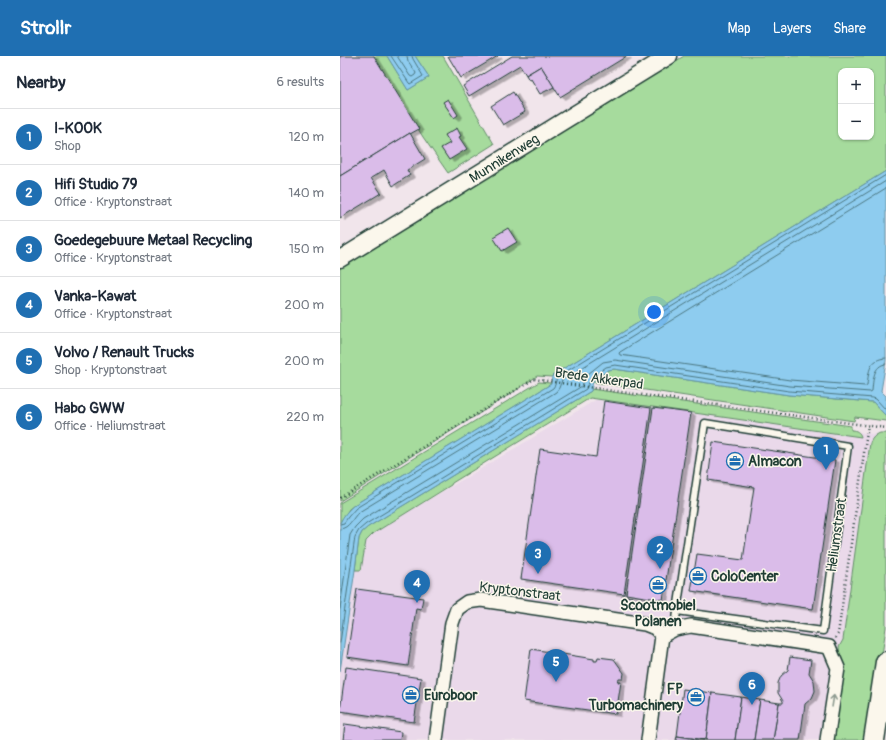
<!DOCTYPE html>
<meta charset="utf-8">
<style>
:root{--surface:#fff;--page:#f6f6f7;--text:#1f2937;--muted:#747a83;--line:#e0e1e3;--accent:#1f6fb2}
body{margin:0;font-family:Pangolin,sans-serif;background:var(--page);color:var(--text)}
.controls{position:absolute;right:12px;top:12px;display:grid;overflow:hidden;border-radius:8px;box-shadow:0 1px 3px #0004}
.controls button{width:36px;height:36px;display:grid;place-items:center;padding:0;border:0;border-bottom:1px solid var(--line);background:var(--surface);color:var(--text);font:20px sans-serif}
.you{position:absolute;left:314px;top:256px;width:14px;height:14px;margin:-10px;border:3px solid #fff;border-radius:50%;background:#1a73e8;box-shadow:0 0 0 6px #1a73e833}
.badge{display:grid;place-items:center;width:26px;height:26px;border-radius:50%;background:var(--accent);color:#fff;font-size:13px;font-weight:700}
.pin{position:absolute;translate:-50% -33px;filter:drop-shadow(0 1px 2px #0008)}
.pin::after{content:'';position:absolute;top:21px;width:14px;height:12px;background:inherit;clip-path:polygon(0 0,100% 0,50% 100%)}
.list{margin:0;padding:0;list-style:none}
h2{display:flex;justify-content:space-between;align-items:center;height:52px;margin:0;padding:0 16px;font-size:17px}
h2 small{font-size:13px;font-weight:400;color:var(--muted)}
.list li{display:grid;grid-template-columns:26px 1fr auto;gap:12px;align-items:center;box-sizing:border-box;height:56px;padding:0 16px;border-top:1px solid var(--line)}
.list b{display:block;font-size:15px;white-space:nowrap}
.list p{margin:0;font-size:13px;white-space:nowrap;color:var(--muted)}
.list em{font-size:13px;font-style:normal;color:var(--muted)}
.map{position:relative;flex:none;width:546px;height:684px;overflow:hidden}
header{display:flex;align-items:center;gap:24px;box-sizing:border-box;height:56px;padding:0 20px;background:var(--accent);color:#fff}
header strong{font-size:19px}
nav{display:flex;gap:22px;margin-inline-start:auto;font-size:14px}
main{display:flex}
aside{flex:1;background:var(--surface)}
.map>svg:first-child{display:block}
.built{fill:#ead9ea}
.green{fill:#a6db9d;stroke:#628c68;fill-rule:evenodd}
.water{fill:#8eccef;stroke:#6293a4}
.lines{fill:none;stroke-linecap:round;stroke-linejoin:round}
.shore{stroke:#4b767f;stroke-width:1}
.building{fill:#dabce9;stroke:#1f3d34;filter:url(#shadow)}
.service-casing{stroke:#1f3d34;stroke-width:9}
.minor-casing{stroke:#1f3d34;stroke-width:16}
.tertiary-casing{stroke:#1f3d34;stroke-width:19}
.primary-casing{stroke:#1f3d34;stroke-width:23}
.path{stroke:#1f3d34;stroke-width:2.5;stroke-dasharray:1 3;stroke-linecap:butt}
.service{stroke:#fbf7ec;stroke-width:6}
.minor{stroke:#fbf7ec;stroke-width:13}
.tertiary{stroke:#fbf7ec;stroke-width:16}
.primary{stroke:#fbf7ec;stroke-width:20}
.oneway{stroke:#8d9a90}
.labels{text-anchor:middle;stroke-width:3;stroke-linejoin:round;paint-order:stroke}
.street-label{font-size:14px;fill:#1f3d34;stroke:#fbf7ec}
.poi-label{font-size:14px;font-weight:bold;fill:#1f3d34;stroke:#fbf7ec;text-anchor:start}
</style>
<header>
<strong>Strollr</strong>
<nav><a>Map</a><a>Layers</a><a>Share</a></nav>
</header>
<main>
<aside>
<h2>Nearby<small>6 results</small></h2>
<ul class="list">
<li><span class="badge">1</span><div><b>I-KOOK</b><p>Shop</p></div><em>120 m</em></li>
<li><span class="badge">2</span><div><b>Hifi Studio 79</b><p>Office · Kryptonstraat</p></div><em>140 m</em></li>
<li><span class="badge">3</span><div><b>Goedegebuure Metaal Recycling</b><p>Office · Kryptonstraat</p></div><em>150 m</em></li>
<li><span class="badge">4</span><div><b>Vanka-Kawat</b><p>Office · Kryptonstraat</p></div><em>200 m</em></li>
<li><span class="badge">5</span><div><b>Volvo / Renault Trucks</b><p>Shop · Kryptonstraat</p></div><em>200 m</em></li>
<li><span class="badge">6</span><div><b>Habo GWW</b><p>Office · Heliumstraat</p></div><em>220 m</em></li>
</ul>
</aside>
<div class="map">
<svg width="546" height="684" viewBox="0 0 546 684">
<defs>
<filter id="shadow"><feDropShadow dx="4.5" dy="2.5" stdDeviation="0" flood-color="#0004"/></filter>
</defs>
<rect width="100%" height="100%" fill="#f1e5eb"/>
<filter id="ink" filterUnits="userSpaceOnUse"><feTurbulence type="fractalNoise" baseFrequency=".025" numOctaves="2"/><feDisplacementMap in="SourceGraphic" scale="8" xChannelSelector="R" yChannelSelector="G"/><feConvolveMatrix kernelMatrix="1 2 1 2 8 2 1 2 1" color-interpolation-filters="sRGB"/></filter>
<g filter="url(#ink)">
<polygon class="built" points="264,339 546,380 514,684 0,684 0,497"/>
<g class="green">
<polygon points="33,0 47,0 68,34 89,21 75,0 103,0 154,88 108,117 83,81"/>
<path d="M344,0H546V115L213,319L212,321L197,320L175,335L0,445V211ZM501,15H531V81H501Z"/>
<polygon points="274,313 449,339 533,346 546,360 546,365 515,361 514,365 252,326 253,325 268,314"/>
<polygon points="199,326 210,327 211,328 14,449 9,453 0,467 0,447"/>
<path d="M251,333L511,370V374C516,374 520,376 521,381L250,342L112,427L111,429L34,477L26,485L21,514H15L19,482L22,476L28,471L251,335Z"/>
<path d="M540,377H546V571L530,684H493L500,600L499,591L503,584L530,387C532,382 535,379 540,377Z"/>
</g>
<g class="water">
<polygon points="47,0 75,0 89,21 68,34"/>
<path d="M546,115V305L541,335L546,340V360L533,346L449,339L274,313L268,314L253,325L251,335L28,471L22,476L19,482L15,514L0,615V467C3,460 8,454 14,449L211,328L212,321L213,319Z"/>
</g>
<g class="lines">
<g class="shore">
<polyline points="51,0 69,27 70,28 83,20 73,3 72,0"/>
<polyline points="57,0 70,20 72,21 75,19 76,17 68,5 67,0"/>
<path d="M546,132L280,296L279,297L280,299L450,324L525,330L527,329C529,315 529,303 546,302"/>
<polyline points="0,468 4,467 8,461 16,452 213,332 215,329 217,321 546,119"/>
<path d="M0,473C10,472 12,462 19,456L216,336L219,332L222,324L546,125"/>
<path d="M0,553L10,479L15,471L23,463L242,330L245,321L248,318L263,306L275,304L450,330L530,336L532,335C533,325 533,309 546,308"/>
<polyline points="0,587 15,481 19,474 26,468 246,333 251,322 266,311 275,309 449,335 533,342 536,343 546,354"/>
</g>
</g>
<g class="building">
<polygon points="0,0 34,0 79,73 70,78 70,77 0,120"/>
<polygon points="108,0 158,0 121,22"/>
<polygon points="172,0 287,0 220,41 201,10 186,19 180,9 129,40 123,30"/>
<polygon points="201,10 214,31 200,38 191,23 189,24 186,19"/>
<polygon points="173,36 185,56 163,69 151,50"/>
<polygon points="108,43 118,59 114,62 103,46"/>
<polygon points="117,72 121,80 119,81 127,93 109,104 101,92 110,87 105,79"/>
<polygon points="70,77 85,103 67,114 70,119 53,130 44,114 31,122 41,137 0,162 0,120"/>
<polygon points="168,172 177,186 162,195 153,181"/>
<polygon points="264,345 311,352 284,538 181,523 200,393 256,401"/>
<polygon points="313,352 351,357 323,544 286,538"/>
<polygon points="373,386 495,404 473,553 351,535 357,498 403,504 414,431 368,424"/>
<polygon points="17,533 83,542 81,553 76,552 68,610 7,601"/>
<polygon points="285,540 292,541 291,546 285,545"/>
<polygon points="191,593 254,603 254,605 257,605 258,601 274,603 284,617 283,623 279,623 278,626 281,626 276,658 184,645"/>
<polygon points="450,601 471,604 469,617 474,625 475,635 472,642 465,648 460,684 433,684 439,647 443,647 443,645 438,637 438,627 441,620 448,614"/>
<polygon points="6,611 81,622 74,666 0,655"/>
<polygon points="343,633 372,637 366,684 337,680"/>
<polygon points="372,637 401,641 395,684 366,684"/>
<polygon points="401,641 420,644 414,684 395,684"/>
<polygon points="420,644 439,647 433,684 414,684"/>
<polygon points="5,668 61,676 60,684 3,684"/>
<polygon points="337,680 364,684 336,684"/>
</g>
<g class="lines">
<g class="service-casing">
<polyline id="service" points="335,573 337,555 365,367 508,390 483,575 337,555"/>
</g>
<g class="minor-casing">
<g id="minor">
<polyline points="322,580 335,573 351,570 489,591 498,612 487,684"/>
<polyline points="96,684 112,567 117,553 127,546 141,544 305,568 315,572 322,580"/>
<polyline points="308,684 322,580"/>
</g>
</g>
<g class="tertiary-casing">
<polyline id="tertiary" points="0,203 329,0"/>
</g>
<g class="primary-casing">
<polyline id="primary" points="534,684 546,606"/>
</g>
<g class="path">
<polyline points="0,442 194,323 274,335 546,372"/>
<polyline points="495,582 498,578 528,369"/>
</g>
<use href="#service" class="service"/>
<use href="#minor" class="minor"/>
<use href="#tertiary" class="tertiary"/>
<use href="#primary" class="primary"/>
</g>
<defs><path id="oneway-shaft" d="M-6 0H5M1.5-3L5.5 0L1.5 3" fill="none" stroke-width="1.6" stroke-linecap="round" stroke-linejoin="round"/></defs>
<use class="oneway" href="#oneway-shaft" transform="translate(493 645) rotate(-81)"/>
</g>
<defs>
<g id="office-ring" transform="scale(0.9)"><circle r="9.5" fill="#fbf7ec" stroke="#1f6fb2" stroke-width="1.5"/><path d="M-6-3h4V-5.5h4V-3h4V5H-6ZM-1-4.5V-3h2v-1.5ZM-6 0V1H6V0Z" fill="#1f6fb2"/></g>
</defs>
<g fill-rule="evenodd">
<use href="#office-ring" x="395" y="405"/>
<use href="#office-ring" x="358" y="520"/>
<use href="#office-ring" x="318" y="529"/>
<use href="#office-ring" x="71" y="639"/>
<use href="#office-ring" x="356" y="641"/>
</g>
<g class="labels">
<g class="street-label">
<text transform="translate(164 102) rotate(-32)" y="5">Munnikenweg</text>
<text transform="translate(259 322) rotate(8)" y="5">Brede Akkerpad</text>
<text transform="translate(496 479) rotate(-82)" y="5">Heliumstraat</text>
<text transform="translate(180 535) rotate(7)" y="5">Kryptonstraat</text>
</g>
<g class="poi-label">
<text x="408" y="410">Almacon</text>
<text x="371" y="525">ColoCenter</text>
<text x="318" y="554" text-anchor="middle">Scootmobiel<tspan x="318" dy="16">Polanen</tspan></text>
<text x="343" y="638" text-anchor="end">FP<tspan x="343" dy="16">Turbomachinery</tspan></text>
<text x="84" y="644">Euroboor</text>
</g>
</g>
</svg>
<div class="controls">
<button>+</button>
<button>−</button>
</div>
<div class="you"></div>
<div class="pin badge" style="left:486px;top:414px">1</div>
<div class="pin badge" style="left:320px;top:513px">2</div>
<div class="pin badge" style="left:198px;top:518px">3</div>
<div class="pin badge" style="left:77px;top:547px">4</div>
<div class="pin badge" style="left:216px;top:626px">5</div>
<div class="pin badge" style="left:412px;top:649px">6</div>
</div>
</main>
